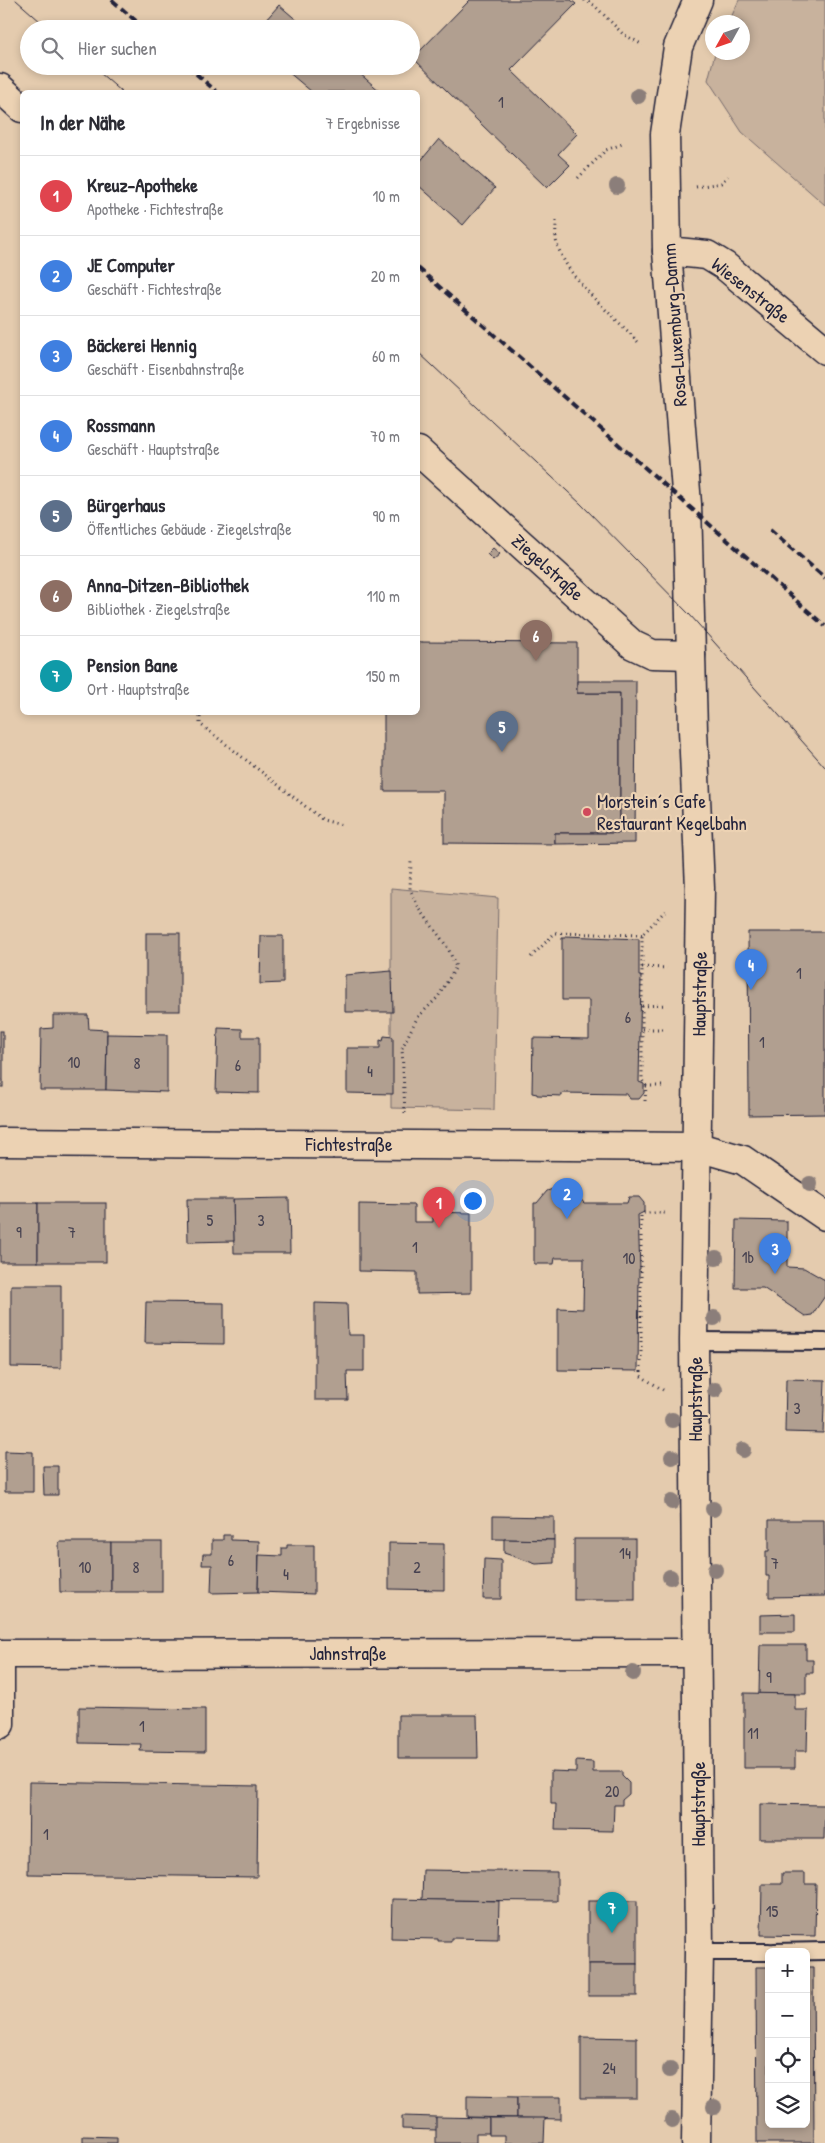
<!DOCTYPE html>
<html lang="de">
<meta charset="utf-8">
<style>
:root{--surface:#fff;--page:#f2f2f3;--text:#2b2b33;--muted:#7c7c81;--line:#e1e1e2;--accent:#2563eb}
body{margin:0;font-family:"Patrick Hand",sans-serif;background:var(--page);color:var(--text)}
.controls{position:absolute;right:15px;bottom:15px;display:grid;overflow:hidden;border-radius:8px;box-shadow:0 2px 8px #0003}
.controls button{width:45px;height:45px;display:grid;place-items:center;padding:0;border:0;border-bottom:1px solid var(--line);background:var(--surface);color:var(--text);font:25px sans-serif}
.compass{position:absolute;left:705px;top:15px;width:45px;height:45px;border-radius:50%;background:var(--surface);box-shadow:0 2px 8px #0003;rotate:230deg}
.you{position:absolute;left:472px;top:1200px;width:18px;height:18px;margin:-12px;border:4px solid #fff;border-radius:50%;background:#1a73e8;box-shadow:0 0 0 8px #1a73e833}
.badge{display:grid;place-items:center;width:32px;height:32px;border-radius:50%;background:var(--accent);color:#fff;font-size:16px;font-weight:700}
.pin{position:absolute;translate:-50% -41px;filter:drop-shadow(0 1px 2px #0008)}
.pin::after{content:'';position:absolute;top:26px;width:18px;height:15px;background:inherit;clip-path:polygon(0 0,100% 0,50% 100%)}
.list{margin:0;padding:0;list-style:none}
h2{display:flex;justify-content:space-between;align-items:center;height:65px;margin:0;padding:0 20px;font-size:21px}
h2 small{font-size:16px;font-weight:400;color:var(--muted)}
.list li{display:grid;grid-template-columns:32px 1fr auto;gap:15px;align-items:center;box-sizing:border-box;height:80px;padding:0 20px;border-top:1px solid var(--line)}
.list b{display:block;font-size:19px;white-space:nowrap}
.list p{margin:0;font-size:16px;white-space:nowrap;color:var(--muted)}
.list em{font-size:16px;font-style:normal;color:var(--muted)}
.icon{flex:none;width:28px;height:28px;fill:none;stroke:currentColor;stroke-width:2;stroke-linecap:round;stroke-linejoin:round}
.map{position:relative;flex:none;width:825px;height:2143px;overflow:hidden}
.search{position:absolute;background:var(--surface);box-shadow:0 2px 8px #0003;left:20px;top:20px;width:400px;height:55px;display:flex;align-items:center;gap:12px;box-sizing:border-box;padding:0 18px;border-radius:28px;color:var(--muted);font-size:19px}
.panel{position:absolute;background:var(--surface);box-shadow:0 2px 8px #0003;left:20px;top:90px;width:400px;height:625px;border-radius:8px}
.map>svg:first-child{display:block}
.green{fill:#c8b29d;stroke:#756a6c}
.building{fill:#b19f90;stroke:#22223b}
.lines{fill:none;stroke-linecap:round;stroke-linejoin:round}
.lane-casing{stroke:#22223b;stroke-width:20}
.street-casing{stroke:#22223b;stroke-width:31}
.secondary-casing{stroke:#22223b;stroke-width:31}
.path{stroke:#22223b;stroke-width:3;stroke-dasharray:1 4;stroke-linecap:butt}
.lane{stroke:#ecd2b3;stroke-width:16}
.street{stroke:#ecd2b3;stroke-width:28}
.secondary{stroke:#ecd2b3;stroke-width:28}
.tram{stroke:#22223b;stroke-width:1}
.rail{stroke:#22223b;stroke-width:4;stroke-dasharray:8 4;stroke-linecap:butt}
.tree{fill:#8b7e7a}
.poi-dot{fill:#d1495b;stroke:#ecd2b3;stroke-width:2}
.labels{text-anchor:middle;stroke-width:4.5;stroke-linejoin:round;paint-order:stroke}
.number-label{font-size:16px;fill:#464150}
.street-label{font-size:19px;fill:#22223b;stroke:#ecd2b3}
.poi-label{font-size:19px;fill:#22223b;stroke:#ecd2b3;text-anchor:start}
</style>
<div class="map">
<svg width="825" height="2143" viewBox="0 0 825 2143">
<rect width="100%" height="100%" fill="#e4cbae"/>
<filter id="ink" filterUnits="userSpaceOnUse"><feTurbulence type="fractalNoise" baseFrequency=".02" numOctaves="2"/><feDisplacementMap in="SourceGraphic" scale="10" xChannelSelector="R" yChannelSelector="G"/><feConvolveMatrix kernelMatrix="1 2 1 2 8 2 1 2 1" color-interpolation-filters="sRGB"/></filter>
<g filter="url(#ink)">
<g class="green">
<polygon points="739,0 825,0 825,205 742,132 708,80 715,53 742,52 742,22 729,22"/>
<polygon points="391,888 498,898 494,1110 391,1108"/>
</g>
<g class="building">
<polygon points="470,0 571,0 576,4 511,70 577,134 558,154 570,165 547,188 413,58"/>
<polygon points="279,5 307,29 258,29"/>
<polygon points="281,66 351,66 381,92 312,92"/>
<polygon points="439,139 495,188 463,225 418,185 418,164"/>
<polygon points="493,548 500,554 493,560 487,554"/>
<polygon points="418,642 577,643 577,693 620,693 620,833 555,833 555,844 444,843 444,791 384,791 384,712 418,712"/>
<polygon points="577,681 636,681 635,843 555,844 555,833 620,833 620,693 577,693"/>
<polygon points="748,932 825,932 825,1114 749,1115"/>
<rect x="146" y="933" width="34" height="78"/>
<polygon points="261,936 283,936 283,983 260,984"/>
<polygon points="565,936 639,939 639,976 641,976 639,1082 644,1084 644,1093 639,1099 630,1099 627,1094 562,1093 562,1096 537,1095 537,1094 532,1093 533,1038 589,1039 589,1000 562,1000 562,938 565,938"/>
<polygon points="392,971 393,1012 345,1012 345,975"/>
<polygon points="53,1015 88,1015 89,1029 107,1030 106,1090 40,1090 41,1029 53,1028"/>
<polygon points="218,1028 242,1029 242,1037 259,1037 259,1093 216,1092"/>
<rect x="0" y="1031" width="3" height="56"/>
<polygon points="107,1034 167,1035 167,1092 106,1090"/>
<polygon points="384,1036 393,1037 393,1094 347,1093 347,1048 380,1048 380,1040 383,1041"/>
<polygon points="559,1187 574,1191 584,1203 627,1203 629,1197 639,1197 644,1203 644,1212 638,1215 640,1269 639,1269 638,1371 558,1370 558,1308 583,1309 584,1258 555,1258 554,1264 534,1264 534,1203 537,1203 547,1191"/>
<polygon points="289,1198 290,1253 234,1253 233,1199"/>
<polygon points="187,1199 233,1199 234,1241 188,1242"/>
<rect x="0" y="1203" width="38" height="59"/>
<rect x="38" y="1203" width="68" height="59"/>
<polygon points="359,1204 414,1205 414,1222 433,1222 433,1212 471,1213 471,1293 417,1294 417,1272 359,1271"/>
<polygon points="736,1220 787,1221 787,1267 804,1268 825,1280 825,1296 812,1315 805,1316 763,1288 735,1288"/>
<polygon points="11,1285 61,1285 61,1368 11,1367"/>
<polygon points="146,1302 224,1303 224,1344 145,1343"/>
<polygon points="315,1303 347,1304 348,1335 364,1335 364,1371 347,1371 348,1400 315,1400"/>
<polygon points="786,1379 825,1380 823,1433 785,1432"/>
<polygon points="5,1451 33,1452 33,1492 5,1492"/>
<polygon points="43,1466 58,1466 58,1495 44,1495"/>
<polygon points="493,1516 554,1517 554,1540 493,1539"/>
<polygon points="769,1520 824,1520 825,1596 769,1597 769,1576 766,1576 766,1551 769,1551"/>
<polygon points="223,1535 231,1535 231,1540 259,1541 258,1592 211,1593 212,1565 202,1565 203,1554 212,1554 212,1540 223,1540"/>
<polygon points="504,1539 554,1540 554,1563 536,1564 504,1553"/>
<rect x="574" y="1539" width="61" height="61"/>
<polygon points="59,1542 111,1542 111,1592 60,1592"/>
<rect x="111" y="1542" width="51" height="50"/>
<polygon points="389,1543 444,1544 444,1590 389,1589"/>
<polygon points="287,1545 314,1545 314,1594 258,1592 259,1555 282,1556 282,1548 287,1548"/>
<polygon points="484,1559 501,1560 501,1599 483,1599"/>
<polygon points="795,1614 795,1632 760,1632 760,1615"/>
<polygon points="760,1645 806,1645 806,1660 813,1660 813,1673 806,1673 806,1694 759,1694"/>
<polygon points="744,1693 795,1694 795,1710 808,1710 807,1751 795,1751 795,1768 744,1768"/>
<polygon points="79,1707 205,1709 205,1752 140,1751 141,1744 79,1743"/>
<polygon points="398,1715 477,1715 478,1758 398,1758"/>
<polygon points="576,1761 593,1762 593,1772 622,1772 622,1776 629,1783 629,1794 622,1800 622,1805 614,1805 613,1831 555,1830 556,1804 551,1804 551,1771 576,1772"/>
<polygon points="29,1782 258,1786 257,1877 28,1874"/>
<polygon points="760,1804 825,1805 824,1839 760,1839"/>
<polygon points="423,1870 557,1872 557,1901 422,1900"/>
<polygon points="782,1873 805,1873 805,1884 816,1884 815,1936 761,1935 762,1884 782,1884"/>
<polygon points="392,1899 499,1901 498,1939 451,1938 451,1941 438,1941 438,1939 391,1938"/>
<rect x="588" y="1901" width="49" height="63"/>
<rect x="588" y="1964" width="49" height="32"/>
<polygon points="756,1967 769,1967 769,2124 806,2124 806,1967 813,1967 814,2143 757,2143"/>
<polygon points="581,2037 637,2038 637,2098 581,2098"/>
<polygon points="467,2096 517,2097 517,2118 467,2117"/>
<polygon points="517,2097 561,2097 561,2119 517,2118"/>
<polygon points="402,2116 436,2117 437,2130 402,2129"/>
<polygon points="436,2117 489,2118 489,2133 476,2133 476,2143 436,2143"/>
<polygon points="489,2118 545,2118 544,2143 505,2143 505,2135 489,2135"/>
<polygon points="83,2136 117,2137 117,2143 83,2143"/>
</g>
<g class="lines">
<g class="lane-casing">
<g id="lane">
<polyline points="694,1341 825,1342"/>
<polyline points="699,1952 769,1952"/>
<polyline points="774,1952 825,1951"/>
</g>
</g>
<g class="street-casing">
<g id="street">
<polyline points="0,88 22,108"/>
<polyline points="667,251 707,255 725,266 825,350"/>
<polyline points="418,451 633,645 652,654 691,655"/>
<polyline points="0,1142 698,1147 743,1160 825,1216"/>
<polyline points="0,1654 696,1653"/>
<polyline points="0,1724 0,1654"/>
</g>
</g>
<g class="secondary-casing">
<polyline id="secondary" points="696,2143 699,1952 694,1341 700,888 693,730 687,504 667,251 665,134 678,47 698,0"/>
</g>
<g class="path">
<polyline points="584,0 594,5 623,34 643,45"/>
<polyline points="578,178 606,150 625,143"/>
<polyline points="696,187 721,183 728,176"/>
<path d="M556,221C556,228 555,238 557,244C568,281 613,314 638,342"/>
<polyline points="200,712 200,724 323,820 342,825"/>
<polyline points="531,957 555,933 642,935"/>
<polyline points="642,967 667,968"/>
<polyline points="642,1006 667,1005"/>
<polyline points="642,1029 666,1029"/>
<polyline points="646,1086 665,1086"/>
<polyline points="645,1101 646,1086 642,1080 642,935 665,911"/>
<polyline points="405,1113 402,1048 417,1018 438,997 456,967 448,948 419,908 410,889 411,861"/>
<polyline points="663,1390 641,1376 641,1216 644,1213 665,1213"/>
</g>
<use href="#lane" class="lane"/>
<use href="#street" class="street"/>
<use href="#secondary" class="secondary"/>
<g class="tram">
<polyline points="16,0 49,29"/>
<polyline points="92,66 122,92"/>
<polyline points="418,352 581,504 690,615 825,767"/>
</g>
<g class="rail">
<polyline points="112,0 145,29"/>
<polyline points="187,66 217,92"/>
<polyline points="418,268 825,626"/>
<polyline points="770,530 825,578"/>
</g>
</g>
<g class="tree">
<circle cx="638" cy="96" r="8"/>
<circle cx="617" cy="186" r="8"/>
<circle cx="810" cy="1184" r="8"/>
<circle cx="716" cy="1258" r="8"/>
<circle cx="714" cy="1318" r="8"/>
<circle cx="715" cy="1390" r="8"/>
<circle cx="672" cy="1420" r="8"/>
<circle cx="743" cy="1450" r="8"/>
<circle cx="672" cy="1457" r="8"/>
<circle cx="672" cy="1502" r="8"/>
<circle cx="713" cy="1509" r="8"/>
<circle cx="715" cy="1570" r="8"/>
<circle cx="670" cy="1577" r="8"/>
<circle cx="633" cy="1673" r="8"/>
<circle cx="670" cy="2070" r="8"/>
<circle cx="714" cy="2107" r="8"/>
<circle cx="672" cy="2120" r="8"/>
</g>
</g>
<circle class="poi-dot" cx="587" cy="812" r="5"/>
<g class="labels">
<g class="number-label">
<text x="501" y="108">1</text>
<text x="799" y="979">1</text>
<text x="628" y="1023">6</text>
<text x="762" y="1048">1</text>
<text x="74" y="1068">10</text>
<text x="137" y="1069">8</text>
<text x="238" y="1071">6</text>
<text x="370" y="1077">4</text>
<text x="210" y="1226">5</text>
<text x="261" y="1226">3</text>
<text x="19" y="1238">9</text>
<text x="72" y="1238">7</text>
<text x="415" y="1253">1</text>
<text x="748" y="1263">1b</text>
<text x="629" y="1264">10</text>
<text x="797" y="1414">3</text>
<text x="625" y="1559">14</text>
<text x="231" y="1566">6</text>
<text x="775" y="1569">7</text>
<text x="85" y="1573">10</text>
<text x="136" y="1573">8</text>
<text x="417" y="1573">2</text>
<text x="286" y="1580">4</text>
<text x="769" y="1683">9</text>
<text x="142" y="1732">1</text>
<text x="753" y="1739">11</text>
<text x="612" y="1797">20</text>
<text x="46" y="1840">1</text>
<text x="772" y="1917">15</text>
<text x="609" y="2074">24</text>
</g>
<g class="street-label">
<text transform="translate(751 290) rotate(38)" y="7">Wiesenstraße</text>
<text transform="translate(674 325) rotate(-94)" y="7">Rosa-Luxemburg-Damm</text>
<text transform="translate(548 567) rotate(42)" y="7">Ziegelstraße</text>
<text transform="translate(699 994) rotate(-89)" y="7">Hauptstraße</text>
<text x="349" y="1151">Fichtestraße</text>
<text transform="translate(695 1399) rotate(-90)" y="7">Hauptstraße</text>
<text x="348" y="1660">Jahnstraße</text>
<text transform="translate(698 1804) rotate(-90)" y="7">Hauptstraße</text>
</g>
<g class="poi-label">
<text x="597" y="808">Morstein´s Cafe<tspan x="597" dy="22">Restaurant Kegelbahn</tspan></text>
</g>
</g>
</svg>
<div class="controls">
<button>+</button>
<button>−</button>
<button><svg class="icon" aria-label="locate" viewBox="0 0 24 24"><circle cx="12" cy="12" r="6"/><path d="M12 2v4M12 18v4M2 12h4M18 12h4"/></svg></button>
<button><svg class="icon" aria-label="layers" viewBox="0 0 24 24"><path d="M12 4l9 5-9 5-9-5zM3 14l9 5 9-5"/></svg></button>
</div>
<svg class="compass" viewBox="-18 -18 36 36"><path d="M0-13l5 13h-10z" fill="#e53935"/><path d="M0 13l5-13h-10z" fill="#7c7c81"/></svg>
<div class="you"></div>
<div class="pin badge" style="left:439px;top:1228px;background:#e0444e">1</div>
<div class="pin badge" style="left:567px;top:1219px;background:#3f7fe0">2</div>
<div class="pin badge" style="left:775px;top:1274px;background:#3f7fe0">3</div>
<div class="pin badge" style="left:751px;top:990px;background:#3f7fe0">4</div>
<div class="pin badge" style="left:502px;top:752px;background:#5c6f8a">5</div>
<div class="pin badge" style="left:536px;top:661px;background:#8d6e63">6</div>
<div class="pin badge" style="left:612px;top:1933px;background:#0f9aa8">7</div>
<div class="search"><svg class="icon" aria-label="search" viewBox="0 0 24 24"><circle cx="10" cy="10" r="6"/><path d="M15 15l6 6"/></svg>Hier suchen</div>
<section class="panel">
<h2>In der Nähe<small>7 Ergebnisse</small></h2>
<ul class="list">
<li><span class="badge" style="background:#e0444e">1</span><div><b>Kreuz-Apotheke</b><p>Apotheke · Fichtestraße</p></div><em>10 m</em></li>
<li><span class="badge" style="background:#3f7fe0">2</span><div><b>JE Computer</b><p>Geschäft · Fichtestraße</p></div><em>20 m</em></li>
<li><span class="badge" style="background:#3f7fe0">3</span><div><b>Bäckerei Hennig</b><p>Geschäft · Eisenbahnstraße</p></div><em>60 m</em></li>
<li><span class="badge" style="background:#3f7fe0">4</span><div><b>Rossmann</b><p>Geschäft · Hauptstraße</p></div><em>70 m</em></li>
<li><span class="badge" style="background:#5c6f8a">5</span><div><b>Bürgerhaus</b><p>Öffentliches Gebäude · Ziegelstraße</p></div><em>90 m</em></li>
<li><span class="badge" style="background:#8d6e63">6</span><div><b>Anna-Ditzen-Bibliothek</b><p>Bibliothek · Ziegelstraße</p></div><em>110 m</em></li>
<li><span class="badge" style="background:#0f9aa8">7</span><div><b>Pension Bane</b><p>Ort · Hauptstraße</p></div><em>150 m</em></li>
</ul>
</section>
</div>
